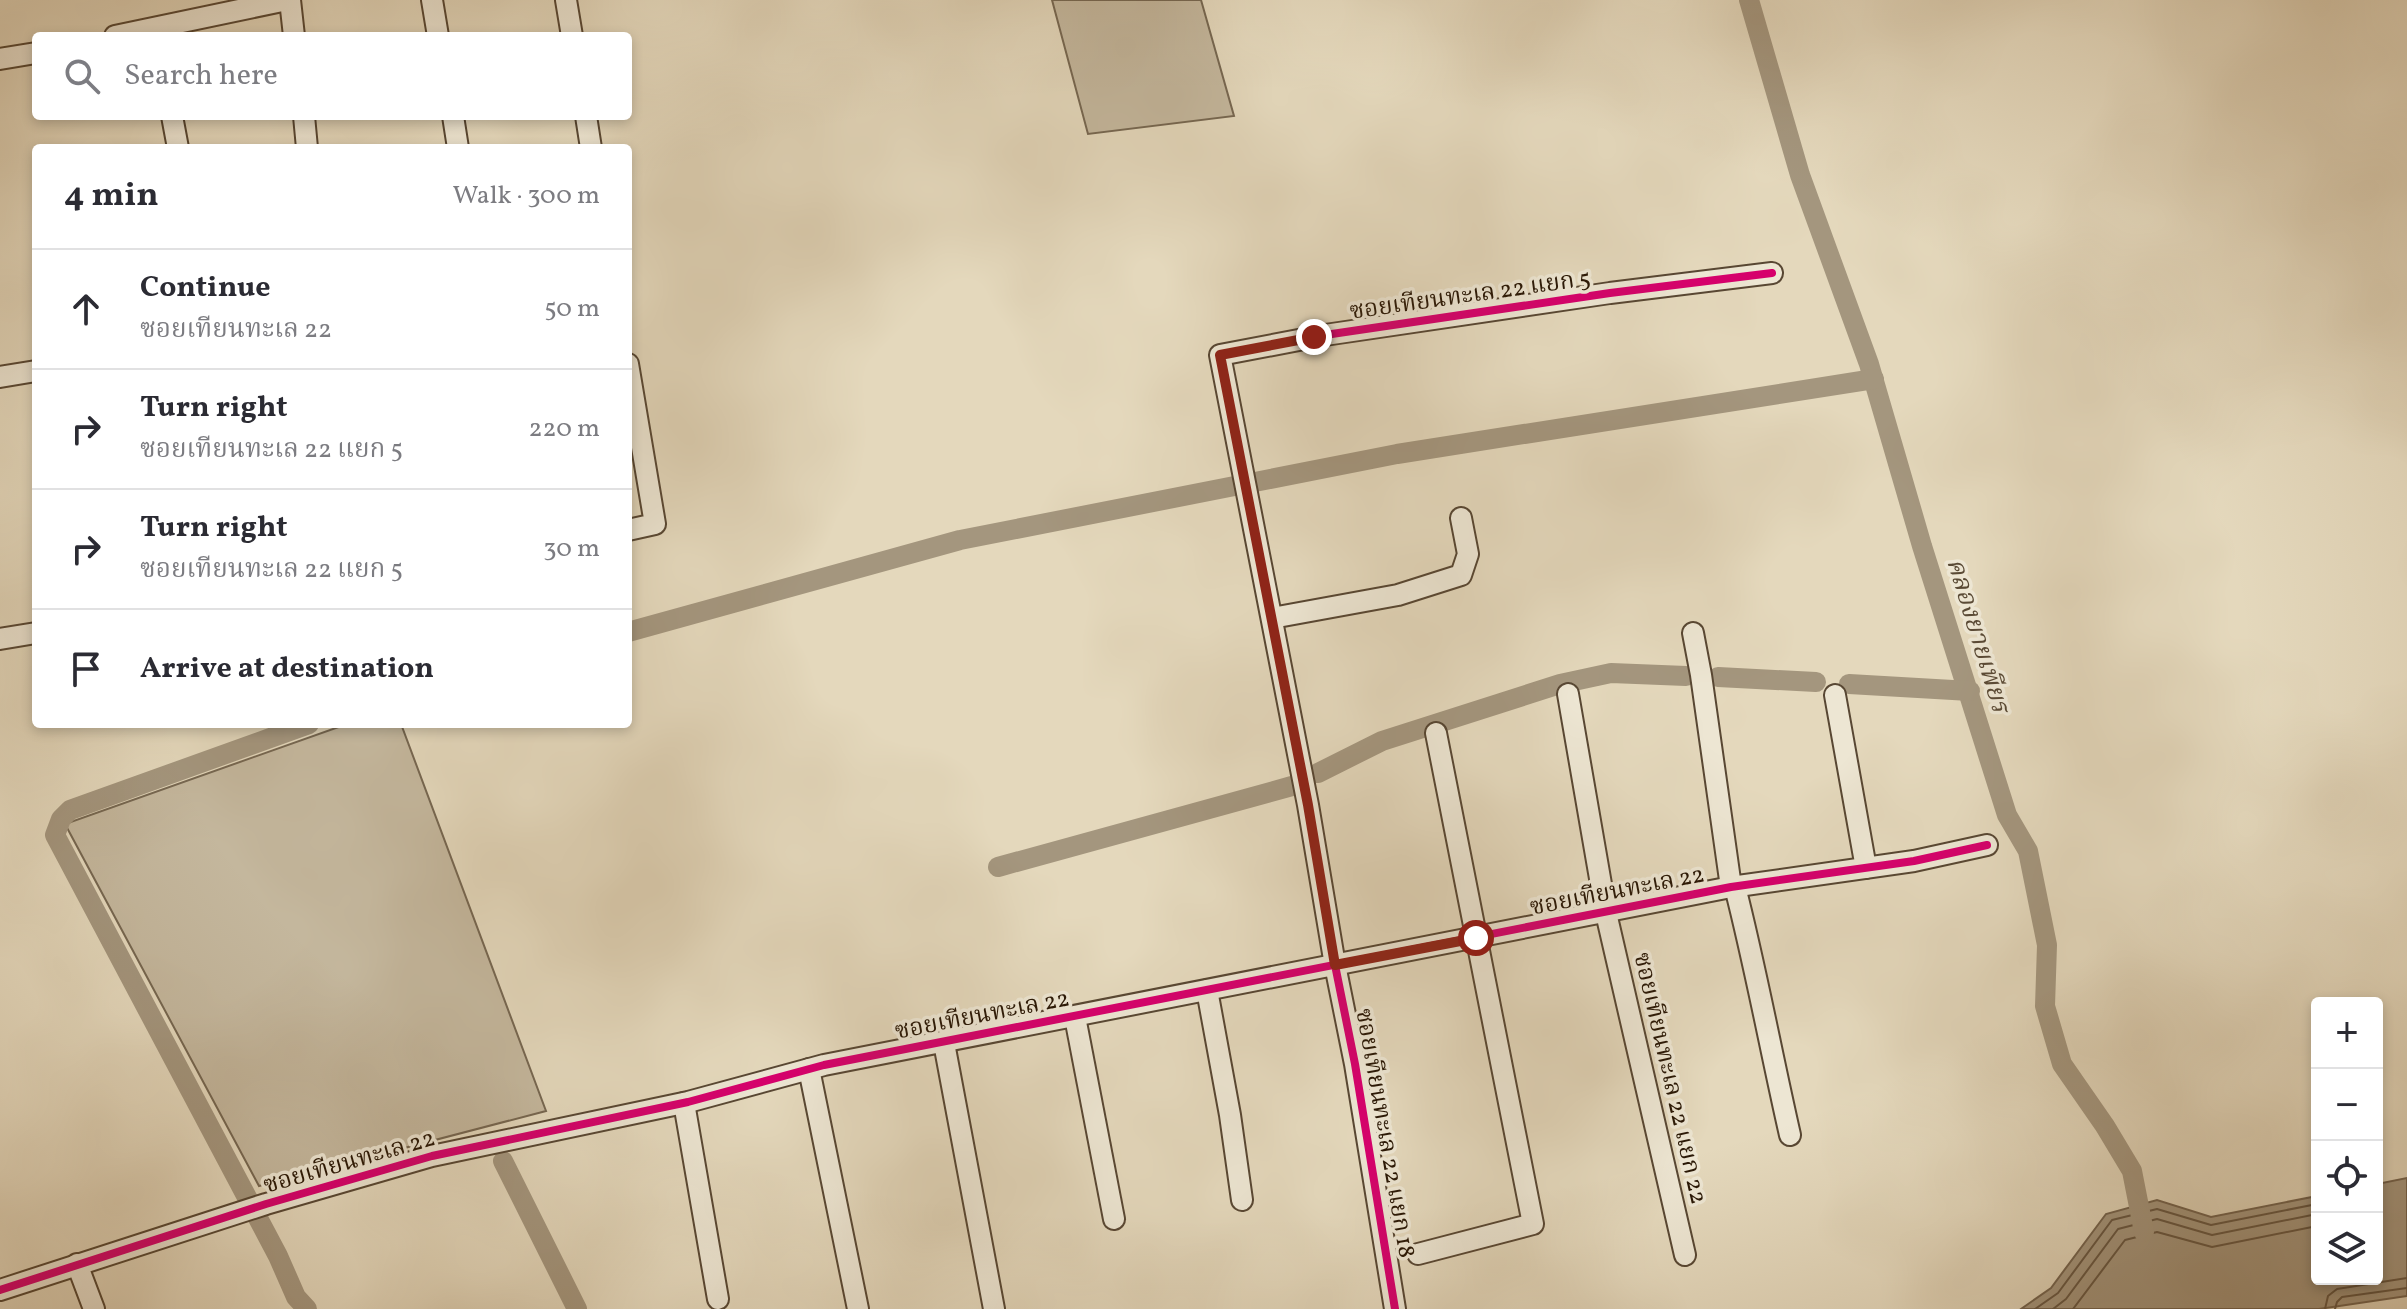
<!DOCTYPE html>
<meta charset="utf-8">
<style>
:root{--surface:#fff;--page:#f2f2f3;--text:#2b2b33;--muted:#7c7c81;--line:#e1e1e2}
body{margin:0;font-family:Vollkorn,"Noto Serif Thai",serif;background:var(--page);color:var(--text)}
.controls{position:absolute;right:24px;bottom:24px;display:grid;overflow:hidden;border-radius:8px;box-shadow:0 4px 12px #0003}
.controls button{width:72px;height:72px;display:grid;place-items:center;padding:0;border:0;border-bottom:2px solid var(--line);background:var(--surface);color:var(--text);font:40px sans-serif}
.stop{position:absolute;width:24px;height:24px;margin:-18px;border:6px solid #8f2418;border-radius:50%;background:#fff}
.stop.end{background:#8f2418;border-color:#fff;box-shadow:0 2px 8px #0008}
.list{margin:0;padding:0;list-style:none}
h2{display:flex;justify-content:space-between;align-items:center;height:104px;margin:0;padding:0 32px;font-size:34px}
h2 small{font-size:26px;font-weight:400;color:var(--muted)}
.list li{display:grid;grid-template-columns:52px 1fr auto;gap:24px;align-items:center;box-sizing:border-box;height:120px;padding:0 32px;border-top:2px solid var(--line)}
.list b{display:block;font-size:30px;white-space:nowrap}
.list p{margin:0;font-size:26px;white-space:nowrap;color:var(--muted)}
.list em{font-size:26px;font-style:normal;color:var(--muted)}
.icon{flex:none;width:44px;height:44px;fill:none;stroke:currentColor;stroke-width:2;stroke-linecap:round;stroke-linejoin:round}
.map{position:relative;flex:none;width:2407px;height:1309px;overflow:hidden}
.search{position:absolute;background:var(--surface);box-shadow:0 4px 12px #0003;left:32px;top:32px;width:600px;height:88px;display:flex;align-items:center;gap:20px;box-sizing:border-box;padding:0 28px;border-radius:8px;color:var(--muted);font-size:30px}
.panel{position:absolute;background:var(--surface);box-shadow:0 4px 12px #0003;left:32px;top:144px;width:600px;height:584px;border-radius:8px}
.map>svg:first-child{display:block}
.green{fill:#c4b79d;stroke:#766751;stroke-width:2}
.water{fill:#a4967e;stroke:#73634e;stroke-width:2}
.lines{fill:none;stroke-linecap:round;stroke-linejoin:round}
.shore{stroke:#665642;stroke-width:2}
.canal{stroke:#a4967e;stroke-width:20}
.street-casing{stroke:#584733;stroke-width:24}
.street{stroke:#ede6d3;stroke-width:20}
.cycleway-casing{stroke:#ede6d3;stroke-width:13}
.cycleway{stroke:#d6006c;stroke-width:8}
.route{stroke:#8f2418;stroke-width:10}
.labels{text-anchor:middle;stroke-width:7;stroke-linejoin:round;paint-order:stroke}
.street-label{font-size:24px;fill:#291705;stroke:#ede6d3}
.water-label{font-size:26px;font-style:italic;fill:#5a4a35;stroke:#ede6d3}
</style>
<div class="map">
<svg width="2407" height="1309" viewBox="0 0 2407 1309">
<rect width="100%" height="100%" fill="#e4d8bc"/>
<filter id="stains"><feTurbulence type="fractalNoise" baseFrequency=".0025" numOctaves="4"/><feColorMatrix values="0 0 0 0 .2 0 0 0 0 .09 0 0 0 0 .02 0 0 0 .5 -.17"/></filter>
<radialGradient id="worn" r=".72"><stop offset=".6" stop-color="#630" stop-opacity="0"/><stop offset="1" stop-color="#630" stop-opacity=".3"/></radialGradient>
<g class="green">
<polygon points="1052,0 1201,0 1234,116 1088,134"/>
<polygon points="347,724 401,724 546,1111 259,1186 65,824"/>
</g>
<polygon class="water" points="2407,1178 2407,1296 2319,1309 2021,1309 2051,1288 2106,1214 2157,1200 2211,1217 2317,1196 2317,1279 2377,1279 2377,1184"/>
<g class="lines">
<g class="shore">
<polyline points="2035,1309 2058,1293 2112,1220 2157,1209 2211,1225 2317,1204"/>
<polyline points="2053,1309 2066,1299 2118,1229 2157,1219 2212,1235 2317,1214"/>
<polyline points="2073,1309 2125,1240 2157,1232 2212,1247 2317,1226"/>
<polyline points="2325,1309 2328,1296 2337,1289 2407,1278"/>
<polyline points="2335,1309 2337,1302 2342,1297 2407,1288"/>
</g>
<g class="canal">
<polyline points="1749,0 1800,175 1869,364 1922,546 2007,815 2028,851 2047,945 2045,1006 2062,1064 2105,1126 2132,1171 2144,1232"/>
<polyline points="628,632 960,540 1397,454 1874,379"/>
<polyline points="1718,677 1816,682"/>
<polyline points="1849,684 1970,691"/>
<polyline points="1318,773 1382,741 1560,684 1611,673 1686,676"/>
<polyline points="998,867 1292,786"/>
<polyline points="503,1161 577,1309"/>
<polyline points="307,1309 296,1297 278,1256 55,835 61,819 70,810 309,724"/>
</g>
<g class="street-casing">
<g id="street">
<polyline points="290,0 294,36"/>
<polyline points="432,0 438,36"/>
<polyline points="566,0 572,36"/>
<polyline points="115,36 287,0"/>
<polyline points="0,59 36,53"/>
<polyline points="172,116 178,148"/>
<polyline points="304,116 307,148"/>
<polyline points="453,116 458,148"/>
<polyline points="586,116 591,148"/>
<polyline points="628,364 655,524 628,530"/>
<polyline points="0,377 36,371"/>
<polyline points="1272,618 1398,595 1461,575 1468,554 1461,518"/>
<polyline points="1693,633 1701,675 1731,887"/>
<polyline points="0,639 36,633"/>
<polyline points="1568,694 1606,913 1685,1255"/>
<polyline points="1835,695 1866,868"/>
<path d="M1735,887C1756,969 1771,1052 1790,1135"/>
<polyline points="1207,990 1230,1115 1242,1200"/>
<polyline points="1075,1017 1114,1219"/>
<polyline points="944,1043 994,1309"/>
<polyline points="809,1069 858,1309"/>
<polyline points="684,1103 718,1299"/>
<polyline points="1418,1254 1533,1224 1436,733"/>
<polyline points="77,1264 94,1309"/>
<polyline points="0,1290 266,1204 432,1156 688,1102 824,1065 1731,887 1914,861 1987,845"/>
<polyline points="1395,1309 1355,1064 1335,965 1308,805 1220,355 1325,335 1610,293 1772,273"/>
</g>
</g>
<use href="#street" class="street"/>
<g class="cycleway-casing">
<g id="cycleway">
<polyline points="0,1290 266,1204 432,1156 688,1102 824,1065 1731,887 1914,861 1987,845"/>
<polyline points="1395,1309 1355,1064 1335,965 1308,805 1220,355 1325,335 1610,293 1772,273"/>
</g>
</g>
<use href="#cycleway" class="cycleway"/>
</g>
<g class="lines">
<polyline class="route" points="1314,337 1220,355 1308,805 1335,965 1476,938"/>
</g>
<g class="labels">
<g class="street-label">
<text transform="translate(1470 294) rotate(-8)" y="8">ซอยเทียนทะเล 22 แยก 5</text>
<text transform="translate(1617 890) rotate(-11)" y="8">ซอยเทียนทะเล 22</text>
<text transform="translate(982 1014) rotate(-11)" y="8">ซอยเทียนทะเล 22</text>
<text transform="translate(1671 1078) rotate(77)" y="8">ซอยเทียนทะเล 22 แยก 22</text>
<text transform="translate(1386 1133) rotate(80)" y="8">ซอยเทียนทะเล 22 แยก 18</text>
<text transform="translate(349 1161) rotate(-16)" y="8">ซอยเทียนทะเล 22</text>
</g>
<g class="water-label">
<text transform="translate(1979 635) rotate(73)" y="9">คลองยายเพียร</text>
</g>
</g>
<rect width="100%" height="100%" filter="url(#stains)"/>
<rect width="100%" height="100%" fill="url(#worn)"/>
</svg>
<div class="controls">
<button>+</button>
<button>−</button>
<button><svg class="icon" aria-label="locate" viewBox="0 0 24 24"><circle cx="12" cy="12" r="6"/><path d="M12 2v4M12 18v4M2 12h4M18 12h4"/></svg></button>
<button><svg class="icon" aria-label="layers" viewBox="0 0 24 24"><path d="M12 4l9 5-9 5-9-5zM3 14l9 5 9-5"/></svg></button>
</div>
<div class="stop" style="left:1476px;top:938px"></div>
<div class="stop end" style="left:1314px;top:337px"></div>
<div class="search"><svg class="icon" aria-label="search" viewBox="0 0 24 24"><circle cx="10" cy="10" r="6"/><path d="M15 15l6 6"/></svg>Search here</div>
<section class="panel">
<h2>4 min<small>Walk · 300 m</small></h2>
<ul class="list">
<li><svg class="icon" aria-label="ahead" viewBox="0 0 24 24"><path d="M12 20V5M6 11l6-6 6 6"/></svg><div><b>Continue</b><p>ซอยเทียนทะเล 22</p></div><em>50 m</em></li>
<li><svg class="icon" aria-label="right" viewBox="0 0 24 24"><path d="M7 20v-9h11M14 6l5 5-5 5"/></svg><div><b>Turn right</b><p>ซอยเทียนทะเล 22 แยก 5</p></div><em>220 m</em></li>
<li><svg class="icon" aria-label="right" viewBox="0 0 24 24"><path d="M7 20v-9h11M14 6l5 5-5 5"/></svg><div><b>Turn right</b><p>ซอยเทียนทะเล 22 แยก 5</p></div><em>30 m</em></li>
<li><svg class="icon" aria-label="arrive" viewBox="0 0 24 24"><path d="M6 21V4h12l-3 4 3 4H6"/></svg><div><b>Arrive at destination</b></div></li>
</ul>
</section>
</div>
